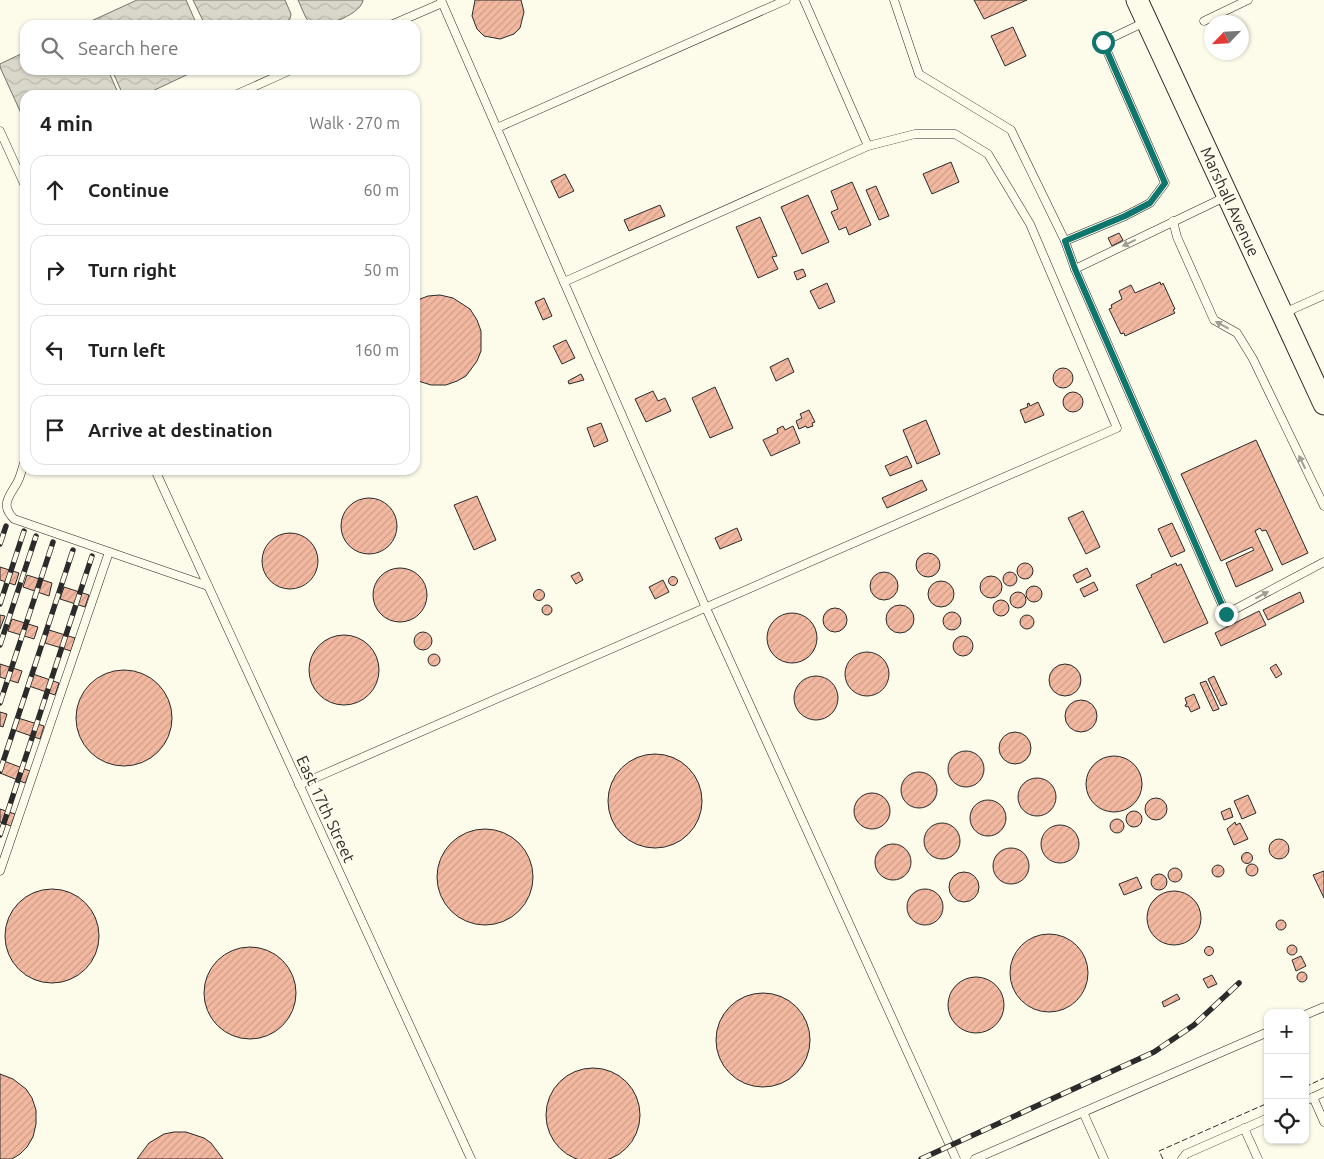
<!DOCTYPE html>
<meta charset="utf-8">
<style>
:root{--surface:#fff;--page:#f2f2f2;--text:#222;--muted:#767676;--line:#e0e0e0}
body{margin:0;font-family:Ubuntu,sans-serif;background:var(--page);color:var(--text)}
.controls{position:absolute;right:15px;bottom:15px;display:grid;overflow:hidden;border-radius:10px;box-shadow:0 1px 4px #0004}
.controls button{width:45px;height:45px;display:grid;place-items:center;padding:0;border:0;border-bottom:1px solid var(--line);background:var(--surface);color:var(--text);font:25px sans-serif}
.compass{position:absolute;left:1204px;top:15px;width:45px;height:45px;border-radius:50%;background:var(--surface);box-shadow:0 1px 4px #0004;rotate:245deg}
.stop{position:absolute;width:15px;height:15px;margin:-11px;border:4px solid #0f766e;border-radius:50%;background:#fff}
.stop.end{background:#0f766e;border-color:#fff;box-shadow:0 1px 5px #0008}
.list{margin:0;padding:0;list-style:none}
h2{display:flex;justify-content:space-between;align-items:center;height:65px;margin:0;padding:0 20px;font-size:21px}
h2 small{font-size:16px;font-weight:400;color:var(--muted)}
.list li{display:grid;grid-template-columns:32px 1fr auto;gap:15px;align-items:center;box-sizing:border-box;height:70px;margin:0 10px 10px;padding:0 10px;border:1px solid var(--line);border-radius:15px}
.list b{display:block;font-size:19px;white-space:nowrap}
.list em{font-size:16px;font-style:normal;color:var(--muted)}
.icon{flex:none;width:28px;height:28px;fill:none;stroke:currentColor;stroke-width:2;stroke-linecap:round;stroke-linejoin:round}
.map{position:relative;flex:none;width:1324px;height:1159px;overflow:hidden}
.search{position:absolute;background:var(--surface);box-shadow:0 1px 4px #0004;left:20px;top:20px;width:400px;height:55px;display:flex;align-items:center;gap:12px;box-sizing:border-box;padding:0 18px;border-radius:15px;color:var(--muted);font-size:19px}
.panel{position:absolute;background:var(--surface);box-shadow:0 1px 4px #0004;left:20px;top:90px;width:400px;height:385px;border-radius:15px}
.map>svg:first-child{display:block}
.water{fill:url(#water-waves);stroke:#74746e}
.building{fill:url(#building-hatch);stroke:#2b2b2b}
.lines{fill:none;stroke-linecap:round;stroke-linejoin:round}
.lane-casing{stroke:#2b2b2b;stroke-width:9}
.secondary-casing{stroke:#2b2b2b;stroke-width:23}
.lane{stroke:#fdfbea;stroke-width:8}
.secondary{stroke:#fdfbea;stroke-width:21}
.rail-casing{stroke:#2b2b2b;stroke-width:5.5}
.rail{stroke:#fdfbea;stroke-width:4;stroke-dasharray:11;stroke-linecap:butt}
.fence{stroke:#2b2b2b;stroke-width:1;stroke-dasharray:6 2.5;stroke-linecap:butt}
.oneway{fill:#9e9d94}
.route{stroke:#0f766e;stroke-width:6}
.labels{text-anchor:middle;stroke-width:4;stroke-linejoin:round;paint-order:stroke}
.street-label{font-size:16px;fill:#2b2b2b;stroke:#fdfbea}
</style>
<div class="map">
<svg width="1324" height="1159" viewBox="0 0 1324 1159">
<defs>
<pattern id="water-waves" width="16" height="10" patternUnits="userSpaceOnUse" patternTransform="scale(1.25)"><rect width="16" height="10" fill="#d8d7c9"/><path d="M0 5q4-4 8 0t8 0" fill="none" stroke="#bab9ad"/></pattern>
<pattern id="building-hatch" width="6" height="6" patternUnits="userSpaceOnUse" patternTransform="scale(1.25)"><rect width="6" height="6" fill="#f2b8a0"/><path d="M-1 1l2-2M0 6l6-6M5 7l2-2" fill="none" stroke="#d09e8a"/></pattern>
</defs>
<rect width="100%" height="100%" fill="#fdfbea"/>
<g class="water">
<polygon points="137,0 186,0 197,25 90,25 89,22"/>
<polygon points="193,0 285,0 291,14 290,19 281,25 205,25"/>
<path d="M298,0H363C362,11 339,21 328,24C323,26 317,25 312,25L306,18Z"/>
<polygon points="25,52 25,70 108,70 119,95 25,95 25,122 0,67 0,64"/>
<polygon points="112,70 197,70 144,95 123,95"/>
</g>
<g class="building">
<polygon points="475,0 521,0 524,12 520,28 514,34 500,39 484,36 477,29 472,16"/>
<polygon points="974,0 1027,0 984,19"/>
<polygon points="1013,27 1026,56 1005,66 991,36"/>
<polygon points="951,162 959,182 932,194 923,174"/>
<polygon points="565,174 574,191 559,198 551,181"/>
<polygon points="852,182 871,225 849,235 846,227 839,230 831,212 838,209 831,191"/>
<polygon points="876,186 889,216 879,220 866,190"/>
<polygon points="808,195 829,242 802,254 781,207"/>
<polygon points="660,205 665,216 629,231 624,220"/>
<polygon points="760,217 777,256 772,257 778,269 758,278 736,227"/>
<polygon points="1119,233 1123,240 1112,246 1108,238"/>
<polygon points="803,269 806,276 797,280 794,272"/>
<polygon points="1160,282 1161,285 1163,283 1175,309 1173,310 1175,313 1125,336 1124,333 1121,334 1109,309 1112,308 1111,305 1122,299 1119,291 1131,285 1135,293"/>
<polygon points="827,283 835,302 819,309 810,291"/>
<polygon points="440,295 453,298 470,309 477,320 481,331 481,351 477,361 466,376 457,381 446,385 431,385 415,380 415,301 428,296"/>
<polygon points="544,298 552,316 543,320 535,302"/>
<polygon points="566,340 575,358 562,364 553,346"/>
<polygon points="788,358 794,372 776,381 770,367"/>
<circle cx="1063" cy="378" r="10"/>
<polygon points="581,374 584,380 569,384 568,381"/>
<polygon points="715,387 733,428 710,438 692,398"/>
<polygon points="653,391 658,401 665,398 671,411 646,422 635,399"/>
<circle cx="1073" cy="402" r="10"/>
<polygon points="1038,402 1044,415 1025,423 1020,410 1028,407 1027,404 1029,403 1030,406"/>
<polygon points="809,410 815,422 812,423 813,426 807,428 806,426 799,429 796,421 802,418 800,414"/>
<polygon points="926,420 940,454 917,464 903,430"/>
<polygon points="601,423 608,441 594,447 587,428"/>
<polygon points="783,426 785,430 793,426 800,443 771,456 763,440 778,433 777,429"/>
<polygon points="1256,440 1308,553 1282,565 1266,530 1262,531 1260,528 1255,531 1273,570 1236,587 1226,563 1254,550 1252,547 1221,561 1181,474"/>
<polygon points="907,456 912,467 890,476 885,466"/>
<polygon points="922,480 927,490 887,508 882,498"/>
<polygon points="477,496 496,540 474,550 454,505"/>
<circle cx="369" cy="526" r="28"/>
<polygon points="1083,511 1100,547 1086,554 1068,518"/>
<polygon points="1172,523 1185,551 1171,557 1158,529"/>
<polygon points="737,528 742,540 720,549 715,538"/>
<circle cx="290" cy="561" r="28"/>
<circle cx="928" cy="565" r="12"/>
<polygon points="1176,563 1177,566 1181,564 1208,623 1164,643 1136,585 1152,577 1151,575"/>
<circle cx="1025" cy="571" r="8"/>
<polygon points="0,567 19,573 15,585 0,580"/>
<circle cx="400" cy="595" r="27"/>
<polygon points="1087,568 1091,576 1077,583 1073,575"/>
<circle cx="1010" cy="579" r="7"/>
<polygon points="579,572 583,580 576,584 571,576"/>
<circle cx="884" cy="586" r="14"/>
<polygon points="27,575 52,583 49,596 23,587"/>
<circle cx="991" cy="587" r="11"/>
<circle cx="673" cy="581" r="4.5"/>
<polygon points="663,580 669,592 655,599 649,587"/>
<circle cx="941" cy="594" r="13"/>
<polygon points="1094,582 1098,590 1084,597 1080,589"/>
<circle cx="1034" cy="594" r="8"/>
<polygon points="64,587 89,595 85,607 60,599"/>
<circle cx="539" cy="595" r="5.5"/>
<polygon points="1300,592 1304,602 1268,620 1263,610"/>
<circle cx="1018" cy="600" r="8"/>
<circle cx="1001" cy="608" r="8"/>
<circle cx="547" cy="610" r="5"/>
<circle cx="900" cy="619" r="14"/>
<circle cx="835" cy="620" r="12"/>
<polygon points="1259,611 1266,625 1221,646 1215,633"/>
<circle cx="952" cy="621" r="9"/>
<circle cx="792" cy="638" r="25"/>
<circle cx="1027" cy="622" r="7"/>
<polygon points="0,615 5,616 0,629"/>
<polygon points="12,619 38,627 34,639 8,631"/>
<polygon points="49,630 75,638 71,651 45,643"/>
<circle cx="423" cy="641" r="9"/>
<circle cx="344" cy="670" r="35"/>
<circle cx="963" cy="646" r="10"/>
<circle cx="867" cy="674" r="22"/>
<circle cx="434" cy="660" r="6"/>
<polygon points="0,664 22,671 18,683 0,677"/>
<polygon points="1276,664 1282,674 1276,678 1270,668"/>
<circle cx="1065" cy="680" r="16"/>
<circle cx="124" cy="718" r="48"/>
<polygon points="33,674 59,683 55,695 29,686"/>
<polygon points="1214,676 1227,704 1221,706 1208,679"/>
<circle cx="816" cy="698" r="22"/>
<polygon points="1206,681 1219,709 1213,711 1200,683"/>
<polygon points="1194,694 1200,708 1191,712 1188,706 1186,707 1185,705 1187,704 1185,698"/>
<circle cx="1081" cy="716" r="16"/>
<polygon points="0,712 7,714 3,727 0,726"/>
<polygon points="18,718 44,726 40,739 14,730"/>
<circle cx="1015" cy="748" r="16"/>
<circle cx="966" cy="769" r="18"/>
<circle cx="655" cy="801" r="47"/>
<circle cx="1114" cy="784" r="28"/>
<polygon points="4,761 30,771 25,783 0,773"/>
<circle cx="919" cy="790" r="18"/>
<circle cx="1037" cy="797" r="19"/>
<circle cx="872" cy="811" r="18"/>
<polygon points="1248,795 1256,813 1242,819 1234,801"/>
<circle cx="1156" cy="809" r="11"/>
<circle cx="988" cy="818" r="18"/>
<polygon points="1230,808 1233,817 1224,820 1221,812"/>
<polygon points="0,809 15,814 11,826 0,822"/>
<circle cx="1134" cy="819" r="8"/>
<circle cx="1117" cy="826" r="7"/>
<polygon points="1235,822 1236,825 1240,823 1248,839 1234,845 1227,829"/>
<circle cx="942" cy="841" r="18"/>
<circle cx="1060" cy="844" r="19"/>
<circle cx="485" cy="877" r="48"/>
<circle cx="1279" cy="849" r="10"/>
<circle cx="893" cy="862" r="18"/>
<circle cx="1011" cy="866" r="18"/>
<circle cx="1247" cy="858" r="5.5"/>
<circle cx="1252" cy="870" r="6"/>
<circle cx="1218" cy="871" r="6"/>
<circle cx="1175" cy="875" r="7"/>
<polygon points="1324,871 1324,898 1313,875"/>
<circle cx="964" cy="887" r="15"/>
<circle cx="1159" cy="882" r="8"/>
<polygon points="1137,877 1142,888 1124,895 1119,884"/>
<circle cx="52" cy="936" r="47"/>
<circle cx="925" cy="907" r="18"/>
<circle cx="1174" cy="918" r="27"/>
<circle cx="1281" cy="925" r="5"/>
<circle cx="1049" cy="973" r="39"/>
<circle cx="1292" cy="950" r="5"/>
<circle cx="1209" cy="951" r="4.5"/>
<circle cx="250" cy="993" r="46"/>
<polygon points="1301,956 1306,966 1296,971 1292,960"/>
<circle cx="1302" cy="977" r="5"/>
<polygon points="1212,975 1217,984 1208,988 1203,979"/>
<circle cx="976" cy="1005" r="28"/>
<circle cx="763" cy="1040" r="47"/>
<polygon points="1177,994 1180,999 1164,1007 1162,1002"/>
<circle cx="593" cy="1115" r="47"/>
<polygon points="0,1074 13,1079 26,1089 32,1098 36,1110 36,1124 33,1137 27,1147 20,1154 12,1159 0,1159"/>
<polygon points="174,1132 186,1132 204,1138 211,1143 223,1159 137,1159 149,1143 164,1134"/>
</g>
<g class="lines">
<g class="lane-casing">
<g id="lane">
<polyline points="441,0 706,608 956,1159"/>
<polyline points="804,0 868,146"/>
<polyline points="894,0 919,74 1011,130 1065,241 1125,216 1150,203 1165,183 1103,42 1145,22"/>
<polyline points="1204,21 1248,0"/>
<polyline points="391,25 442,3"/>
<polyline points="235,95 291,70"/>
<polyline points="497,128 786,0"/>
<polyline points="0,131 25,186"/>
<polyline points="1225,197 1075,269 1226,614 1324,562"/>
<polyline points="1173,221 1177,237 1214,320 1237,333 1253,359 1324,506"/>
<polyline points="1065,241 1075,269"/>
<polyline points="1284,313 1324,295"/>
<path d="M25,460C22,468 21,476 17,483C9,497 0,505 14,519L208,586"/>
<polyline points="155,470 471,1159"/>
<polyline points="299,785 1117,428 1030,224 988,154 955,134 915,134 868,146 564,282"/>
<polyline points="0,871 109,552"/>
<polyline points="1305,1015 1324,1007"/>
<polyline points="1313,1097 1324,1122"/>
<polyline points="1305,1101 1324,1092"/>
<polyline points="1083,1112 1104,1159"/>
<polyline points="1244,1128 1258,1159"/>
<polyline points="975,1159 1268,1032"/>
<polyline points="1182,1159 1186,1154 1268,1118"/>
</g>
</g>
<g class="secondary-casing">
<g id="secondary">
<path id="s1" d="M1137,0L1324,404"/>
</g>
</g>
<use href="#lane" class="lane"/>
<use href="#secondary" class="secondary"/>
<g class="rail-casing">
<g id="rail">
<polyline points="0,544 6,526"/>
<polyline points="0,604 24,531"/>
<polyline points="0,645 36,536"/>
<polyline points="0,703 53,542"/>
<polyline points="0,771 73,550"/>
<polyline points="0,835 92,556"/>
<polyline points="921,1159 1154,1052 1194,1025 1239,983"/>
</g>
</g>
<use href="#rail" class="rail"/>
<g class="fence">
<polyline points="1305,1087 1324,1078"/>
<polyline points="1163,1159 1159,1151 1268,1103"/>
</g>
</g>
<defs><path id="oneway-solid" d="M-6-.8H1V-3.2L6.5 0L1 3.2V.8H-6Z" transform="scale(1.25)"/></defs>
<g class="oneway">
<use href="#oneway-solid" transform="translate(1129 243) rotate(154)"/>
<use href="#oneway-solid" transform="translate(1222 325) rotate(-151)"/>
<use href="#oneway-solid" transform="translate(1302 462) rotate(-116)"/>
<use href="#oneway-solid" transform="translate(1262 595) rotate(-28)"/>
</g>
<g class="lines">
<polyline class="route" points="1103,42 1165,183 1150,203 1125,216 1065,241 1075,269 1226,614"/>
</g>
<g class="labels">
<g class="street-label">
<text dy="6" stroke="none"><textPath href="#s1" startOffset="222">Marshall Avenue</textPath></text>
<text transform="translate(326 809) rotate(65)" y="6">East 17th Street</text>
</g>
</g>
</svg>
<div class="controls">
<button>+</button>
<button>−</button>
<button><svg class="icon" aria-label="locate" viewBox="0 0 24 24"><circle cx="12" cy="12" r="6"/><path d="M12 2v4M12 18v4M2 12h4M18 12h4"/></svg></button>
</div>
<svg class="compass" viewBox="-18 -18 36 36"><path d="M0-13l5 13h-10z" fill="#e53935"/><path d="M0 13l5-13h-10z" fill="#767676"/></svg>
<div class="stop" style="left:1103px;top:42px"></div>
<div class="stop end" style="left:1226px;top:614px"></div>
<div class="search"><svg class="icon" aria-label="search" viewBox="0 0 24 24"><circle cx="10" cy="10" r="6"/><path d="M15 15l6 6"/></svg>Search here</div>
<section class="panel">
<h2>4 min<small>Walk · 270 m</small></h2>
<ul class="list">
<li><svg class="icon" aria-label="ahead" viewBox="0 0 24 24"><path d="M12 20V5M6 11l6-6 6 6"/></svg><div><b>Continue</b></div><em>60 m</em></li>
<li><svg class="icon" aria-label="right" viewBox="0 0 24 24"><path d="M7 20v-9h11M14 6l5 5-5 5"/></svg><div><b>Turn right</b></div><em>50 m</em></li>
<li><svg class="icon" aria-label="left" viewBox="0 0 24 24"><path d="M17 20v-9H6M10 6l-5 5 5 5"/></svg><div><b>Turn left</b></div><em>160 m</em></li>
<li><svg class="icon" aria-label="arrive" viewBox="0 0 24 24"><path d="M6 21V4h12l-3 4 3 4H6"/></svg><div><b>Arrive at destination</b></div></li>
</ul>
</section>
</div>
